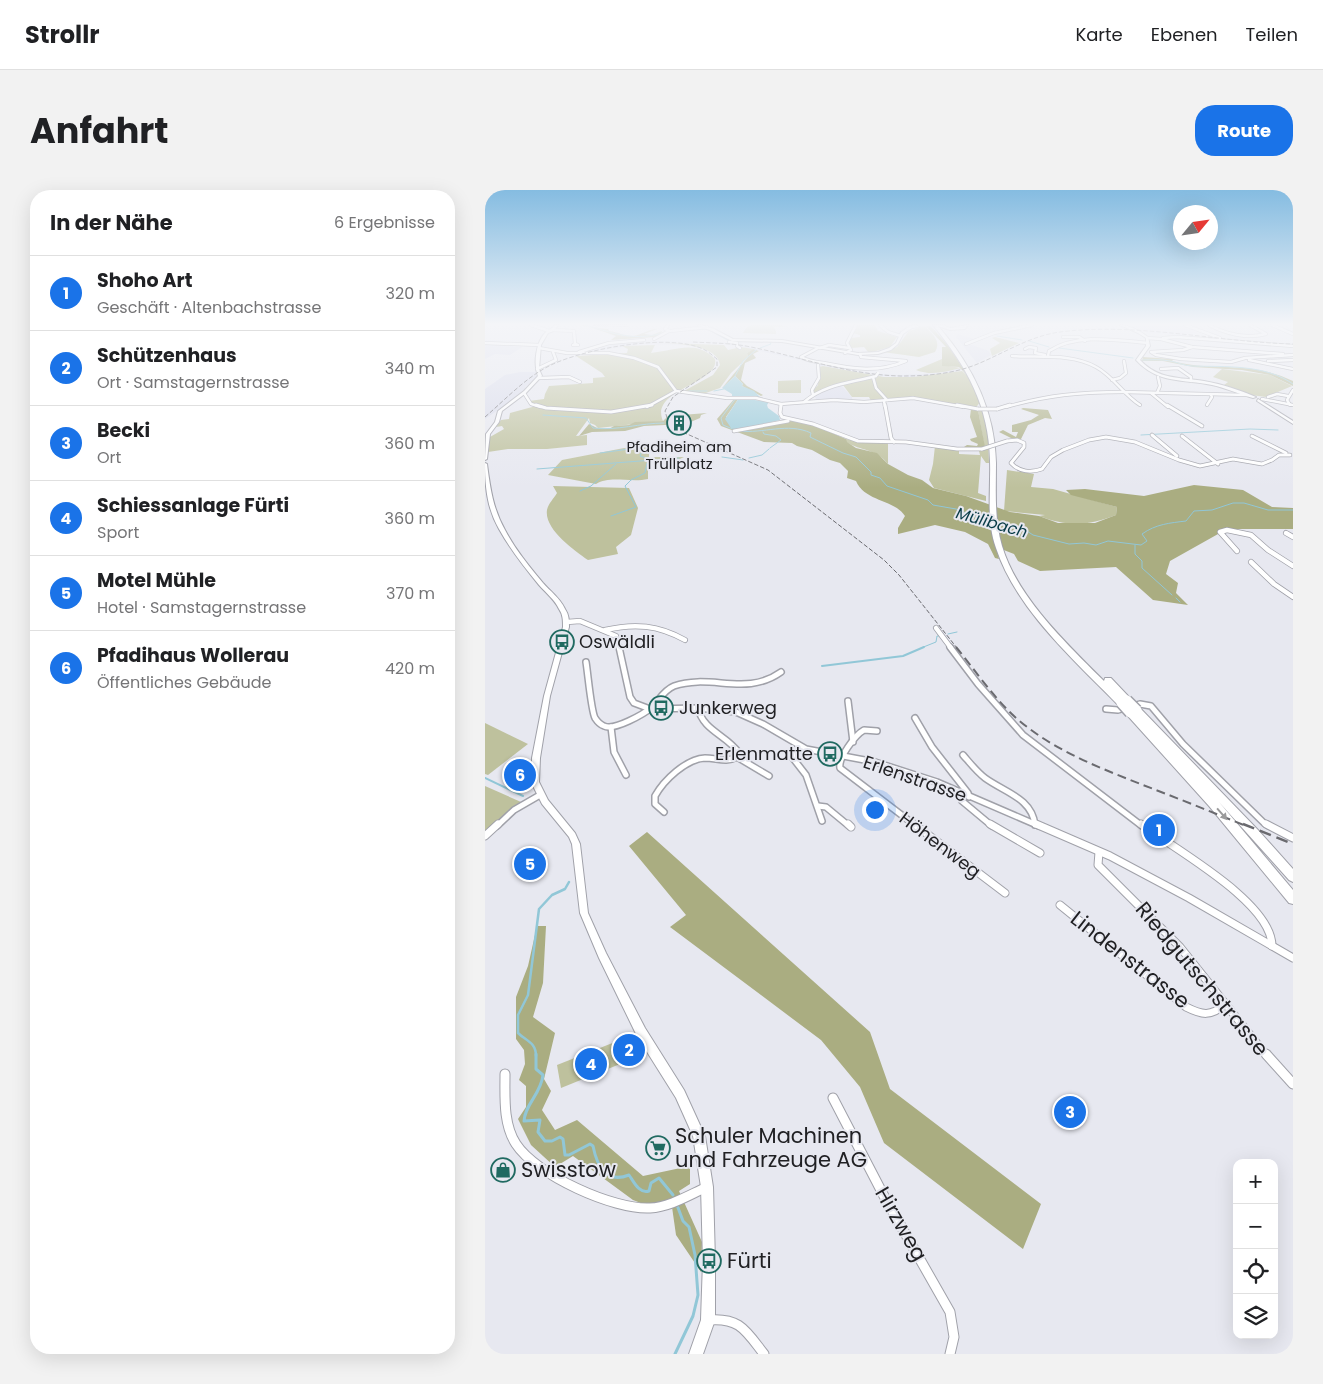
<!DOCTYPE html>
<html lang="de">
<meta charset="utf-8">
<style>
:root{--surface:#fff;--page:#f2f2f2;--text:#202124;--muted:#757577;--line:#e0e0e0;--accent:#1a73e8}
body{margin:0;font-family:Poppins,sans-serif;background:var(--page);color:var(--text)}
.controls{position:absolute;right:15px;bottom:15px;display:grid;overflow:hidden;border-radius:10px;box-shadow:0 5px 20px #0002}
.controls button{width:45px;height:45px;display:grid;place-items:center;padding:0;border:0;border-bottom:1px solid var(--line);background:var(--surface);color:var(--text);font:25px sans-serif}
.compass{position:absolute;left:688px;top:15px;width:45px;height:45px;border-radius:50%;background:var(--surface);box-shadow:0 5px 20px #0002;rotate:61deg}
.you{position:absolute;left:389px;top:619px;width:18px;height:18px;margin:-12px;border:4px solid #fff;border-radius:50%;background:#1a73e8;box-shadow:0 0 0 8px #1a73e833}
.badge{display:grid;place-items:center;width:32px;height:32px;border-radius:50%;background:var(--accent);color:#fff;font-size:16px;font-weight:700}
.pin{position:absolute;translate:-50% -50%;border:2px solid #fff;box-shadow:0 1px 5px #0006}
.list{margin:0;padding:0;list-style:none}
h2{display:flex;justify-content:space-between;align-items:center;height:65px;margin:0;padding:0 20px;font-size:21px}
h2 small{font-size:16px;font-weight:400;color:var(--muted)}
.list li{display:grid;grid-template-columns:32px 1fr auto;gap:15px;align-items:center;box-sizing:border-box;height:75px;padding:0 20px;border-top:1px solid var(--line)}
.list b{display:block;font-size:19px;white-space:nowrap}
.list p{margin:0;font-size:16px;white-space:nowrap;color:var(--muted)}
.list em{font-size:16px;font-style:normal;color:var(--muted)}
.icon{flex:none;width:28px;height:28px;fill:none;stroke:currentColor;stroke-width:2;stroke-linecap:round;stroke-linejoin:round}
.map{position:relative;flex:none;width:808px;height:1164px;overflow:hidden;border-radius:20px}
header{display:flex;align-items:center;gap:30px;box-sizing:border-box;height:70px;padding:0 25px;background:var(--surface);border-bottom:1px solid var(--line)}
header strong{font-size:24px}
nav{display:flex;gap:28px;margin-inline-start:auto;font-size:18px}
.intro{display:flex;align-items:center;justify-content:space-between;box-sizing:border-box;height:120px;padding:0 30px}
h1{margin:0;font-size:35px}
.button{padding:12px 22px;border-radius:20px;background:var(--accent);color:#fff;font-size:18px;font-weight:700}
main{display:flex;gap:30px;padding:0 30px}
aside{flex:1;background:var(--surface);border-radius:20px;box-shadow:0 5px 20px #0002}
.map>svg:first-child{display:block}
.built{fill:#d9dbeb}
.education{fill:#e0dbf1}
.green{fill:#bec19d}
.forest{fill:#aaad81}
.water{fill:#91c7d7}
.lines{fill:none;stroke-linecap:round;stroke-linejoin:round}
.stream-far3{stroke:#91c7d7;stroke-width:1}
.stream-far2{stroke:#91c7d7;stroke-width:2}
.stream-far1{stroke:#91c7d7;stroke-width:2.5}
.stream{stroke:#91c7d7;stroke-width:3}
.street-far5-casing{stroke:#a0a1a9;stroke-width:4}
.street-far4-casing{stroke:#a0a1a9;stroke-width:4.5}
.street-far3-casing{stroke:#a0a1a9;stroke-width:6}
.street-far2-casing{stroke:#a0a1a9;stroke-width:8}
.street-far1-casing{stroke:#a0a1a9;stroke-width:9}
.street-casing{stroke:#a0a1a9;stroke-width:11}
.secondary-casing{stroke:#a0a1a9;stroke-width:2}
.highway-casing{stroke:#a0a1a9;stroke-width:2}
.street-far5{stroke:#fff;stroke-width:2.5}
.street-far4{stroke:#fff;stroke-width:3}
.street-far3{stroke:#fff;stroke-width:4.5}
.street-far2{stroke:#fff;stroke-width:5}
.street-far1{stroke:#fff;stroke-width:7}
.street{stroke:#fff;stroke-width:9}
.secondary{fill:#fff;fill-rule:evenodd}
.highway{fill:#fff;fill-rule:evenodd}
.rail-far2{stroke:#6a6a6f;stroke-width:1;stroke-dasharray:4.5 2;stroke-linecap:butt}
.rail-far1{stroke:#6a6a6f;stroke-width:2;stroke-dasharray:9 5;stroke-linecap:butt}
.rail{stroke:#6a6a6f;stroke-width:2.5;stroke-dasharray:12 6;stroke-linecap:butt}
.street-bridge-far1-casing{stroke:#a0a1a9;stroke-width:4;stroke-linecap:butt}
.street-bridge-casing{stroke:#a0a1a9;stroke-width:4.5;stroke-linecap:butt}
.highway-bridge-casing{stroke:#a0a1a9;stroke-width:12;stroke-linecap:butt}
.street-bridge-far1{stroke:#fff;stroke-width:2.5}
.street-bridge{stroke:#fff;stroke-width:3}
.highway-bridge{stroke:#fff;stroke-width:9}
.oneway{fill:#9b9b9c}
.labels{text-anchor:middle;stroke-width:4;stroke-linejoin:round;paint-order:stroke}
.far-poi-label{font-size:15px;fill:#212124;stroke:#e7e8f0}
.far-water-label{font-size:16px;font-style:italic;fill:#083b47;stroke:#e7e8f0}
.poi-label{font-size:18px;fill:#212124;stroke:#e7e8f0;text-anchor:start}
.street-label{font-size:18px;fill:#212124;stroke:#e7e8f0}
.near-street-label{font-size:21px;fill:#212124;stroke:#e7e8f0}
.near-poi-label{font-size:21px;fill:#212124;stroke:#e7e8f0;text-anchor:start}
</style>
<header>
<strong>Strollr</strong>
<nav><a>Karte</a><a>Ebenen</a><a>Teilen</a></nav>
</header>
<div class="intro"><h1>Anfahrt</h1><a class="button">Route</a></div>
<main>
<aside>
<h2>In der Nähe<small>6 Ergebnisse</small></h2>
<ul class="list">
<li><span class="badge">1</span><div><b>Shoho Art</b><p>Geschäft · Altenbachstrasse</p></div><em>320 m</em></li>
<li><span class="badge">2</span><div><b>Schützenhaus</b><p>Ort · Samstagernstrasse</p></div><em>340 m</em></li>
<li><span class="badge">3</span><div><b>Becki</b><p>Ort</p></div><em>360 m</em></li>
<li><span class="badge">4</span><div><b>Schiessanlage Fürti</b><p>Sport</p></div><em>360 m</em></li>
<li><span class="badge">5</span><div><b>Motel Mühle</b><p>Hotel · Samstagernstrasse</p></div><em>370 m</em></li>
<li><span class="badge">6</span><div><b>Pfadihaus Wollerau</b><p>Öffentliches Gebäude</p></div><em>420 m</em></li>
</ul>
</aside>
<div class="map">
<svg width="808" height="1164" viewBox="0 0 808 1164">
<rect width="100%" height="100%" fill="#e7e8f0"/>
<g class="built">
<polygon points="472,144 490,149 481,153 504,161 506,165 492,173 471,147"/>
<polygon points="170,151 236,152 251,154 183,152 200,155 158,154 91,164 131,154"/>
<polygon points="0,154 37,157 25,165 10,164 0,169"/>
<polygon points="253,154 362,180 390,184 416,185 455,183 479,177 480,179 464,184 428,187 389,186 338,176 334,177 333,174 252,156"/>
<polygon points="35,182 51,182 54,185 40,197 41,199 35,205 0,229 0,199 20,185"/>
<polygon points="355,194 367,207 367,210 332,211 329,205"/>
</g>
<polygon class="education" points="639,135 698,135 712,143 701,144 701,146 657,142 648,136"/>
<g class="green">
<polygon points="266,135 297,135 301,137 289,137 291,141 291,144 258,143 261,138"/>
<polygon points="371,135 390,135 393,141 412,147 405,157 384,163 379,157 366,158 363,154 365,148 375,147 375,145 368,143"/>
<path d="M440,136C447,144 457,151 450,162L434,167L398,162L412,157L424,141Z"/>
<polygon points="510,147 534,153 507,166 505,159 515,153 507,148"/>
<path d="M178,153L239,155L243,160L256,157L268,159L262,163L263,167L246,183L235,198L218,204L199,201L228,185L235,175C233,155 193,154 178,153Z"/>
<path d="M170,155L166,163C189,161 211,149 230,169C235,194 164,199 178,231L113,238L110,235L105,233L104,228L91,246L102,245V255L62,259H23L3,262L5,247L19,239L17,236L11,237L16,230L24,229L25,223L51,216L44,211L59,209L60,204L64,196L108,193V188L120,187L117,183L91,166L142,163L143,159L137,156Z"/>
<path d="M457,169L458,175L476,178C460,182 446,186 431,180Z"/>
<polygon points="338,176 399,187 428,187 477,181 485,188 495,212 490,219 428,208 386,211 384,207 367,207 358,195 355,194 329,204 328,200 333,195 334,177"/>
<polygon points="737,179 785,185 807,196 781,207 766,205 739,195 743,192 728,187"/>
<polygon points="316,190 316,203 293,203 293,191"/>
<polygon points="493,220 498,220 503,246 504,273 501,273 496,266 493,303 501,306 501,311 449,298 444,290 448,274 450,256 474,261 474,264 495,265 494,261 500,260"/>
<path d="M361,249L380,253H403V274C392,259 376,261 361,252Z"/>
<path d="M164,257V267H199C188,274 175,269 163,273V289C145,293 125,285 111,294L63,285L77,270L139,258Z"/>
<path d="M522,280L549,284L546,297L568,299L632,317L631,325C603,336 583,337 554,326L560,325L519,321Z"/>
<path d="M68,296L144,298L153,318L146,345L131,357L133,364L103,370C89,360 59,339 62,320C63,314 69,308 72,303Z"/>
<polygon points="0,533 43,554 3,585 0,584"/>
<polygon points="0,596 36,612 0,645"/>
<polygon points="135,850 140,872 76,898 72,875"/>
</g>
<g class="forest">
<path d="M87,135C100,135 110,138 123,139L124,141C133,142 139,146 148,146C157,145 163,139 172,139L159,144L167,145L177,141L176,144L170,147L126,150L131,146L99,135Z"/>
<path d="M441,136H445C460,150 471,166 481,184L474,177L457,176V157H461Z"/>
<polygon points="268,159 274,161 268,164 271,168 260,173 256,190 262,196 278,205 276,206 257,196 258,194 250,186 237,198 263,167 262,163"/>
<path d="M658,167L687,169H689L687,171C729,182 765,170 808,191V196L785,185L757,180L708,177L678,171H657Z"/>
<path d="M250,208H254L241,227L250,239L254,240L298,231H311L326,234L361,249L362,252L371,258L392,263L403,274L423,285L437,290L448,298L481,306L525,322L554,326L573,333H610L631,325L632,317L586,305L581,300L600,299L659,306L709,295L758,300L787,317L808,318V339H742L685,371L681,384L693,393L691,403L703,415L668,410L631,377L555,381L533,371L529,364L511,357L514,369L510,368L503,354L480,342L450,335L413,344V338L420,326C409,309 380,312 371,291L362,288L363,281L355,273L345,270L327,260L312,256L307,253L279,252L236,236L232,229Z"/>
<polygon points="538,218 563,220 567,229 560,228 543,235 536,249 526,248 514,242 518,240 531,247 533,242 527,242 527,235 546,230 554,225 536,219"/>
<polygon points="486,219 493,220 500,257 476,259 482,255 492,256 493,254 486,251 485,249 492,247 485,227"/>
<polygon points="222,223 216,225 215,228 201,234 159,236 140,241 107,242 94,246 104,234 112,238 124,239 129,236 144,235 150,232 178,231 183,226"/>
<polygon points="162,642 385,842 405,899 556,1014 538,1059 399,953 375,897 336,850 185,737 201,725 144,656"/>
<polygon points="52,736 61,736 58,793 48,827 70,843 59,889 66,901 57,920 70,940 92,930 158,986 205,976 205,994 194,1001 217,1052 216,1082 191,1045 186,1010 166,1017 148,1010 88,966 70,977 46,955 33,929 41,917 41,896 34,890 40,874 39,860 31,849 31,807 43,776"/>
</g>
<g class="water">
<polygon points="250,186 258,194 257,196 269,201 276,208 247,206 247,204 237,198"/>
<polygon points="254,208 284,212 282,215 283,218 294,226 295,230 253,240 246,238 240,229"/>
</g>
<g class="lines">
<g class="stream-far3">
<polyline points="85,135 91,135"/>
<path d="M101,135C131,144 149,152 181,142"/>
<polyline points="208,140 222,139 244,151"/>
<polyline points="512,146 537,150"/>
<polyline points="544,151 564,157"/>
<polyline points="251,152 267,151"/>
<polyline points="275,158 286,154 284,151"/>
<polyline points="574,158 648,168"/>
<path d="M658,170C667,170 676,169 685,171C692,172 700,176 707,176C740,177 780,174 808,194"/>
<polyline points="250,186 258,171 271,160"/>
<polyline points="204,201 222,201"/>
<polyline points="229,201 239,199"/>
<path d="M58,225L101,228L108,238C132,241 155,233 179,233"/>
<polyline points="187,231 197,228"/>
<polyline points="250,240 238,235 236,228 251,208"/>
<path d="M254,241C279,244 302,232 326,243L325,247L358,263L371,267L386,282V285L395,288L402,296L443,310L448,315L471,319L507,333"/>
<polyline points="278,242 279,244 291,246 296,250 285,258"/>
<polyline points="656,245 765,239 793,240"/>
<polyline points="115,263 159,257 155,266 167,270 162,273 160,283 146,290 140,296 151,317 126,326"/>
<polyline points="237,267 258,270"/>
<polyline points="264,268 277,265 284,259"/>
<polyline points="52,279 194,268"/>
<polyline points="95,301 106,296 131,274"/>
<path d="M511,334L539,339L548,345L584,354L599,353L611,355L623,351L656,355L662,351L657,344C671,334 685,333 701,331L709,321L727,320L748,313H759L783,320H808"/>
<polyline points="650,355 650,364 657,371 657,378 687,405"/>
<polyline points="691,408 695,412"/>
<polyline points="463,444 472,442"/>
<polyline points="436,458 451,452 452,446 454,446"/>
</g>
<g class="stream-far2">
<polyline points="337,476 418,466 439,457"/>
<polyline points="0,588 38,606"/>
</g>
<path class="stream-far1" d="M51,866C51,852 41,851 33,843V825L43,805L54,719L67,705L80,699L84,692"/>
<g class="stream">
<path d="M51,864V879L58,885C56,904 40,914 39,931L55,930L53,942L60,951H67L75,947L78,949L80,965H84L105,954L108,956C112,976 121,994 144,985C149,992 154,1004 164,1001L166,993L174,988L188,1005"/>
<polyline points="190,1164 208,1126 213,1105 210,1065 204,1037 198,1031 192,1015"/>
</g>
<g class="street-far5-casing">
<g id="street-far5">
<polyline points="46,135 64,141"/>
<polyline points="183,135 180,139 185,141 222,137"/>
<polyline points="395,135 403,142 416,146"/>
<polyline points="700,135 735,148"/>
<path d="M724,135C741,144 762,149 781,144L765,135"/>
<polyline points="787,135 808,144"/>
<polyline points="69,140 89,141 90,154"/>
<polyline points="578,147 594,147 600,151"/>
<polyline points="662,148 676,149 707,157 798,164"/>
<polyline points="678,148 692,147 808,156"/>
<polyline points="169,149 184,141"/>
<polyline points="244,152 252,153 252,156 255,158"/>
<polyline points="0,153 54,155"/>
<polygon points="90,154 93,155 88,155"/>
<polyline points="481,154 509,143 547,135"/>
<polyline points="707,157 698,160 666,162 671,165 696,169 746,172 760,168 808,165"/>
<polyline points="54,158 82,163 123,163 149,168 173,177 191,201 242,208 271,208 296,214 349,210 379,212 428,208 479,217"/>
<path d="M333,158L316,167C323,171 331,172 339,173C368,179 393,183 421,171L376,167L375,164"/>
<polyline points="335,158 344,155 364,158"/>
<polyline points="540,159 544,157 551,158 550,163 560,165"/>
<polyline points="94,162 124,153 159,150"/>
<polyline points="360,163 366,160 362,153 371,135"/>
<path d="M527,166C554,168 586,163 611,177C628,186 639,205 655,215"/>
<path d="M563,166L564,161C592,143 631,150 663,153"/>
<polyline points="764,170 808,179"/>
<polyline points="783,171 808,170"/>
<polyline points="52,179 71,170 68,162"/>
<polyline points="676,179 693,178 706,187 706,191"/>
<polyline points="388,187 391,198 402,210"/>
<polyline points="54,188 84,187 95,192"/>
<polyline points="627,190 635,188 641,183 639,171"/>
<polyline points="639,202 762,205"/>
<polyline points="39,203 46,214 56,217"/>
<polyline points="666,203 683,217"/>
<polyline points="672,203 675,196 673,187"/>
<polyline points="328,205 327,200 334,188 333,175"/>
<polyline points="783,207 792,204 803,206"/>
<polyline points="777,209 808,215"/>
<polyline points="399,211 400,217"/>
<path d="M319,212C340,194 366,193 391,186"/>
<polyline points="722,215 727,207 726,205"/>
<polyline points="805,215 802,210 808,200"/>
<polyline points="162,217 191,201"/>
<polyline points="296,217 296,214"/>
<path d="M521,217C563,205 595,202 639,202"/>
</g>
</g>
<g class="street-far4-casing">
<g id="street-far4">
<polyline points="51,215 61,218 126,222 167,215"/>
<polyline points="296,215 295,223 297,227 328,234 373,251 421,252 472,259 497,259"/>
<polyline points="400,215 406,248 409,252"/>
<polyline points="472,215 493,219"/>
<polyline points="682,215 717,236"/>
<polyline points="512,219 525,215"/>
<polyline points="249,241 303,231"/>
<polyline points="667,245 692,266"/>
<polyline points="697,246 733,274"/>
<polyline points="767,246 801,263"/>
<path d="M522,251L532,250L539,253V257L526,273C534,282 546,283 557,279L566,267L578,260L604,250L621,247L650,252L694,270L715,276L748,269L777,274L787,270L794,265H805"/>
</g>
</g>
<g class="street-far3-casing">
<g id="street-far3">
<polyline points="801,343 808,347"/>
<polyline points="752,361 735,342 742,340 766,345 783,360 808,376"/>
<polyline points="766,372 789,394 808,407"/>
<polyline points="82,432 95,431 131,446 134,458"/>
<polyline points="451,438 466,458"/>
<path d="M120,440C150,433 173,435 200,450"/>
</g>
</g>
<g class="street-far2-casing">
<g id="street-far2">
<polyline points="134,457 145,507 149,513 165,519 213,518 251,522 278,534 321,559 390,572 452,592 554,636"/>
<polyline points="465,457 493,494 538,545 657,636"/>
<path d="M101,472C103,484 106,520 110,528C112,531 116,535 119,536C129,541 159,524 167,517C174,510 179,500 189,496C226,483 261,507 296,482"/>
<polyline points="363,511 368,552"/>
<polyline points="621,519 633,520 655,514 666,516 698,554 779,633 784,636"/>
<polyline points="430,528 447,557 483,603 484,607"/>
<polyline points="126,537 129,562 141,585"/>
<path d="M392,541L379,540C370,545 353,568 355,578L431,636"/>
<polyline points="316,557 307,567 321,585 337,631"/>
<path d="M478,565C485,573 492,582 500,588C519,602 547,608 550,635"/>
<polyline points="252,567 284,586"/>
<polyline points="477,604 475,608 477,611 507,636"/>
<polyline points="333,616 341,617 364,636"/>
<path d="M179,622L170,614V606C179,590 201,569 220,568C232,568 241,573 252,567L254,563C242,545 218,541 213,518"/>
<polyline points="12,636 29,620 55,605"/>
</g>
</g>
<g class="street-far1-casing">
<g id="street-far1">
<polyline points="363,634 366,637"/>
<polyline points="429,634 520,703"/>
<polyline points="505,634 555,663"/>
<polyline points="551,634 625,666 704,708 808,768"/>
<path d="M656,634C689,659 787,712 787,756"/>
<polyline points="781,634 808,648"/>
<polyline points="0,646 13,634"/>
<polyline points="614,662 613,675 695,757 782,866"/>
<path d="M575,715L701,817C717,825 726,827 740,814"/>
</g>
</g>
<g class="street-casing">
<g id="street">
<polyline points="781,864 808,894"/>
<path d="M20,884C20,907 18,934 31,954C51,985 129,1020 165,1018C185,1017 204,1005 222,997"/>
<polyline points="348,908 400,1008 465,1122 469,1147 465,1164"/>
<path d="M223,1130C255,1127 261,1141 279,1164"/>
</g>
</g>
<g class="secondary-casing">
<g id="secondary">
<path d="M70,135H73L69,141L63,143L56,155L54,179L57,186L41,203L17,221L14,232L5,244L2,269L0,270L1,244L10,232L13,221L39,201L53,186C48,174 51,151 61,142C64,139 67,139 70,135Z"/>
<polygon points="109,135 143,135 142,136"/>
<polygon points="212,135 216,135 229,139 248,149 297,150 373,163 393,162 404,158 411,153 416,142 425,136 430,135 435,137 427,138 418,144 413,154 406,160 393,164 373,165 297,152 247,151 227,141"/>
<path d="M635,135C645,135 655,141 663,147L665,156L655,170C674,190 694,187 719,191C736,194 755,200 771,207L768,208C754,204 741,198 727,195C698,189 673,194 651,170L661,156V148L653,143Z"/>
<polygon points="773,209 808,231 808,234 772,211"/>
<path d="M0,273L2,274C5,297 8,319 20,340C30,359 44,376 58,393C65,401 75,408 80,419C84,425 84,430 84,437L65,506L55,568L54,592L63,610L90,643L95,654L103,723L121,763L160,838L199,900L220,946L228,997L230,1071V1130L218,1164H204L216,1130L218,1071L216,997L208,946L191,908L152,846L114,768L95,723L87,654L84,647L57,614L46,592L47,568L59,506L78,437C78,430 78,425 74,419C70,410 61,403 54,395C40,378 25,359 14,339C2,318 0,297 0,273Z"/>
</g>
</g>
<g class="highway-casing">
<g id="highway">
<path d="M448,135H458L465,138L483,135L480,139L465,140L453,136C487,175 510,220 511,273C511,301 509,329 517,356C532,407 582,454 619,491L620,488H626L645,508L646,510L645,512H640L639,515H633C589,470 531,419 511,358C501,330 506,300 505,271C504,216 482,177 448,135Z"/>
<polygon points="652,517 655,518 773,640 808,679 808,692 804,690 734,612 808,700 808,714 804,713 724,616 642,525 640,523 642,521 648,521 649,518"/>
</g>
</g>
<use href="#street-far5" class="street-far5"/>
<use href="#street-far4" class="street-far4"/>
<use href="#street-far3" class="street-far3"/>
<use href="#street-far2" class="street-far2"/>
<use href="#street-far1" class="street-far1"/>
<use href="#street" class="street"/>
<use href="#secondary" class="secondary"/>
<use href="#highway" class="highway"/>
<g class="rail-far2">
<path d="M208,152C226,153 243,153 261,156C313,166 363,185 416,186C441,186 467,184 490,175C518,164 544,146 575,142C652,132 731,152 808,154"/>
<path d="M0,227C21,209 41,187 66,175C99,159 187,142 220,160C224,162 228,166 232,169V177L188,207L180,221L183,231L193,240L283,280L399,370L414,385L472,458"/>
</g>
<path class="rail-far1" d="M471,457C490,480 508,507 530,527C567,560 613,577 658,595C692,608 727,622 761,636"/>
<polyline class="rail" points="758,634 808,654"/>
<g class="street-bridge-far1-casing">
<polyline id="street-bridge-far1" points="391,186 393,183"/>
</g>
<g class="street-bridge-casing">
<g id="street-bridge">
<polyline points="493,219 512,219"/>
<polyline points="497,259 522,251"/>
</g>
</g>
<g class="highway-bridge-casing">
<g id="highway-bridge">
<polyline points="642,510 652,520"/>
<polyline points="636,513 645,523"/>
</g>
</g>
<use href="#street-bridge-far1" class="street-bridge-far1"/>
<use href="#street-bridge" class="street-bridge"/>
<use href="#highway-bridge" class="highway-bridge"/>
</g>
<defs><path id="oneway-solid" d="M-6-.8H1V-3.2L6.5 0L1 3.2V.8H-6Z" transform="scale(1.25)"/></defs>
<use class="oneway" href="#oneway-solid" transform="translate(737 624) rotate(49)"/>
<linearGradient id="sky" x2="0" y2="1"><stop stop-color="#85bce1"/><stop offset="0.45" stop-color="#f4f5f8"/><stop offset="1" stop-color="#f4f5f8" stop-opacity="0"/></linearGradient>
<rect width="808" height="298" fill="url(#sky)"/>
<defs>
<g id="building-ring" transform="scale(1.25)"><circle r="9.5" fill="#e7e8f0" stroke="#206a61" stroke-width="1.5"/><path d="M-4-6H4V6H1V3H-1V6H-4ZM-2.5-4.3h1.7v1.8h-1.7ZM.8-4.3h1.7v1.8H.8ZM-2.5-1h1.7V.8h-1.7ZM.8-1h1.7V.8H.8Z" fill="#206a61"/></g>
<g id="bus-ring" transform="scale(1.25)"><circle r="9.5" fill="#e7e8f0" stroke="#206a61" stroke-width="1.5"/><path d="M-5-6H5V4H4V6H2V4H-2V6H-4V4H-5ZM-3.5-4V0h7V-4ZM-3.5 1.2v1.5H-2V1.2ZM2 1.2v1.5H3.5V1.2Z" fill="#206a61"/></g>
<g id="supermarket-ring" transform="scale(1.25)"><circle r="9.5" fill="#e7e8f0" stroke="#206a61" stroke-width="1.5"/><path d="M-6-5.5h2.5l.6 2H6L4.5 2H-2.5L-4.4-4H-6ZM-1.5 3.2a1.3 1.3 0 1 0 .1 0ZM3 3.2a1.3 1.3 0 1 0 .1 0Z" fill="#206a61"/></g>
<g id="shop-ring" transform="scale(1.25)"><circle r="9.5" fill="#e7e8f0" stroke="#206a61" stroke-width="1.5"/><path d="M-5-2.5h2.3a2.7 3.5 0 0 1 5.4 0H5L5.5 6h-11ZM-1.5-2.5h3a1.5 2.3 0 0 0-3 0Z" fill="#206a61"/></g>
</defs>
<g fill-rule="evenodd">
<use href="#building-ring" x="194" y="233"/>
<use href="#bus-ring" x="77" y="452"/>
<use href="#bus-ring" x="176" y="518"/>
<use href="#bus-ring" x="345" y="564"/>
<use href="#supermarket-ring" x="173" y="958"/>
<use href="#shop-ring" x="18" y="980"/>
<use href="#bus-ring" x="224" y="1071"/>
</g>
<g class="labels">
<g class="far-poi-label">
<text x="194" y="262">Pfadiheim am<tspan x="194" dy="17">Trüllplatz</tspan></text>
</g>
<g class="far-water-label">
<text transform="translate(507 332) rotate(16)" y="6">Mülibach</text>
</g>
<g class="poi-label">
<text x="94" y="458">Oswäldli</text>
<text x="194" y="524">Junkerweg</text>
<text x="328" y="570" text-anchor="end">Erlenmatte</text>
</g>
<g class="street-label">
<text transform="translate(430 589) rotate(19)" y="6">Erlenstrasse</text>
<text transform="translate(455 655) rotate(37)" y="6">Höhenweg</text>
</g>
<g class="near-street-label">
<text transform="translate(645 770) rotate(38)" y="7">Lindenstrasse</text>
<text transform="translate(717 789) rotate(50)" y="7">Riedgutschstrasse</text>
<text transform="translate(416 1034) rotate(60)" y="7">Hirzweg</text>
</g>
<g class="near-poi-label">
<text x="190" y="953">Schuler Machinen<tspan x="190" dy="24">und Fahrzeuge AG</tspan></text>
<text x="36" y="987">Swisstow</text>
<text x="242" y="1078">Fürti</text>
</g>
</g>
</svg>
<div class="controls">
<button>+</button>
<button>−</button>
<button><svg class="icon" aria-label="locate" viewBox="0 0 24 24"><circle cx="12" cy="12" r="6"/><path d="M12 2v4M12 18v4M2 12h4M18 12h4"/></svg></button>
<button><svg class="icon" aria-label="layers" viewBox="0 0 24 24"><path d="M12 4l9 5-9 5-9-5zM3 14l9 5 9-5"/></svg></button>
</div>
<svg class="compass" viewBox="-18 -18 36 36"><path d="M0-13l5 13h-10z" fill="#e53935"/><path d="M0 13l5-13h-10z" fill="#757577"/></svg>
<div class="you"></div>
<div class="pin badge" style="left:674px;top:640px">1</div>
<div class="pin badge" style="left:144px;top:860px">2</div>
<div class="pin badge" style="left:585px;top:922px">3</div>
<div class="pin badge" style="left:106px;top:874px">4</div>
<div class="pin badge" style="left:45px;top:674px">5</div>
<div class="pin badge" style="left:35px;top:585px">6</div>
</div>
</main>
